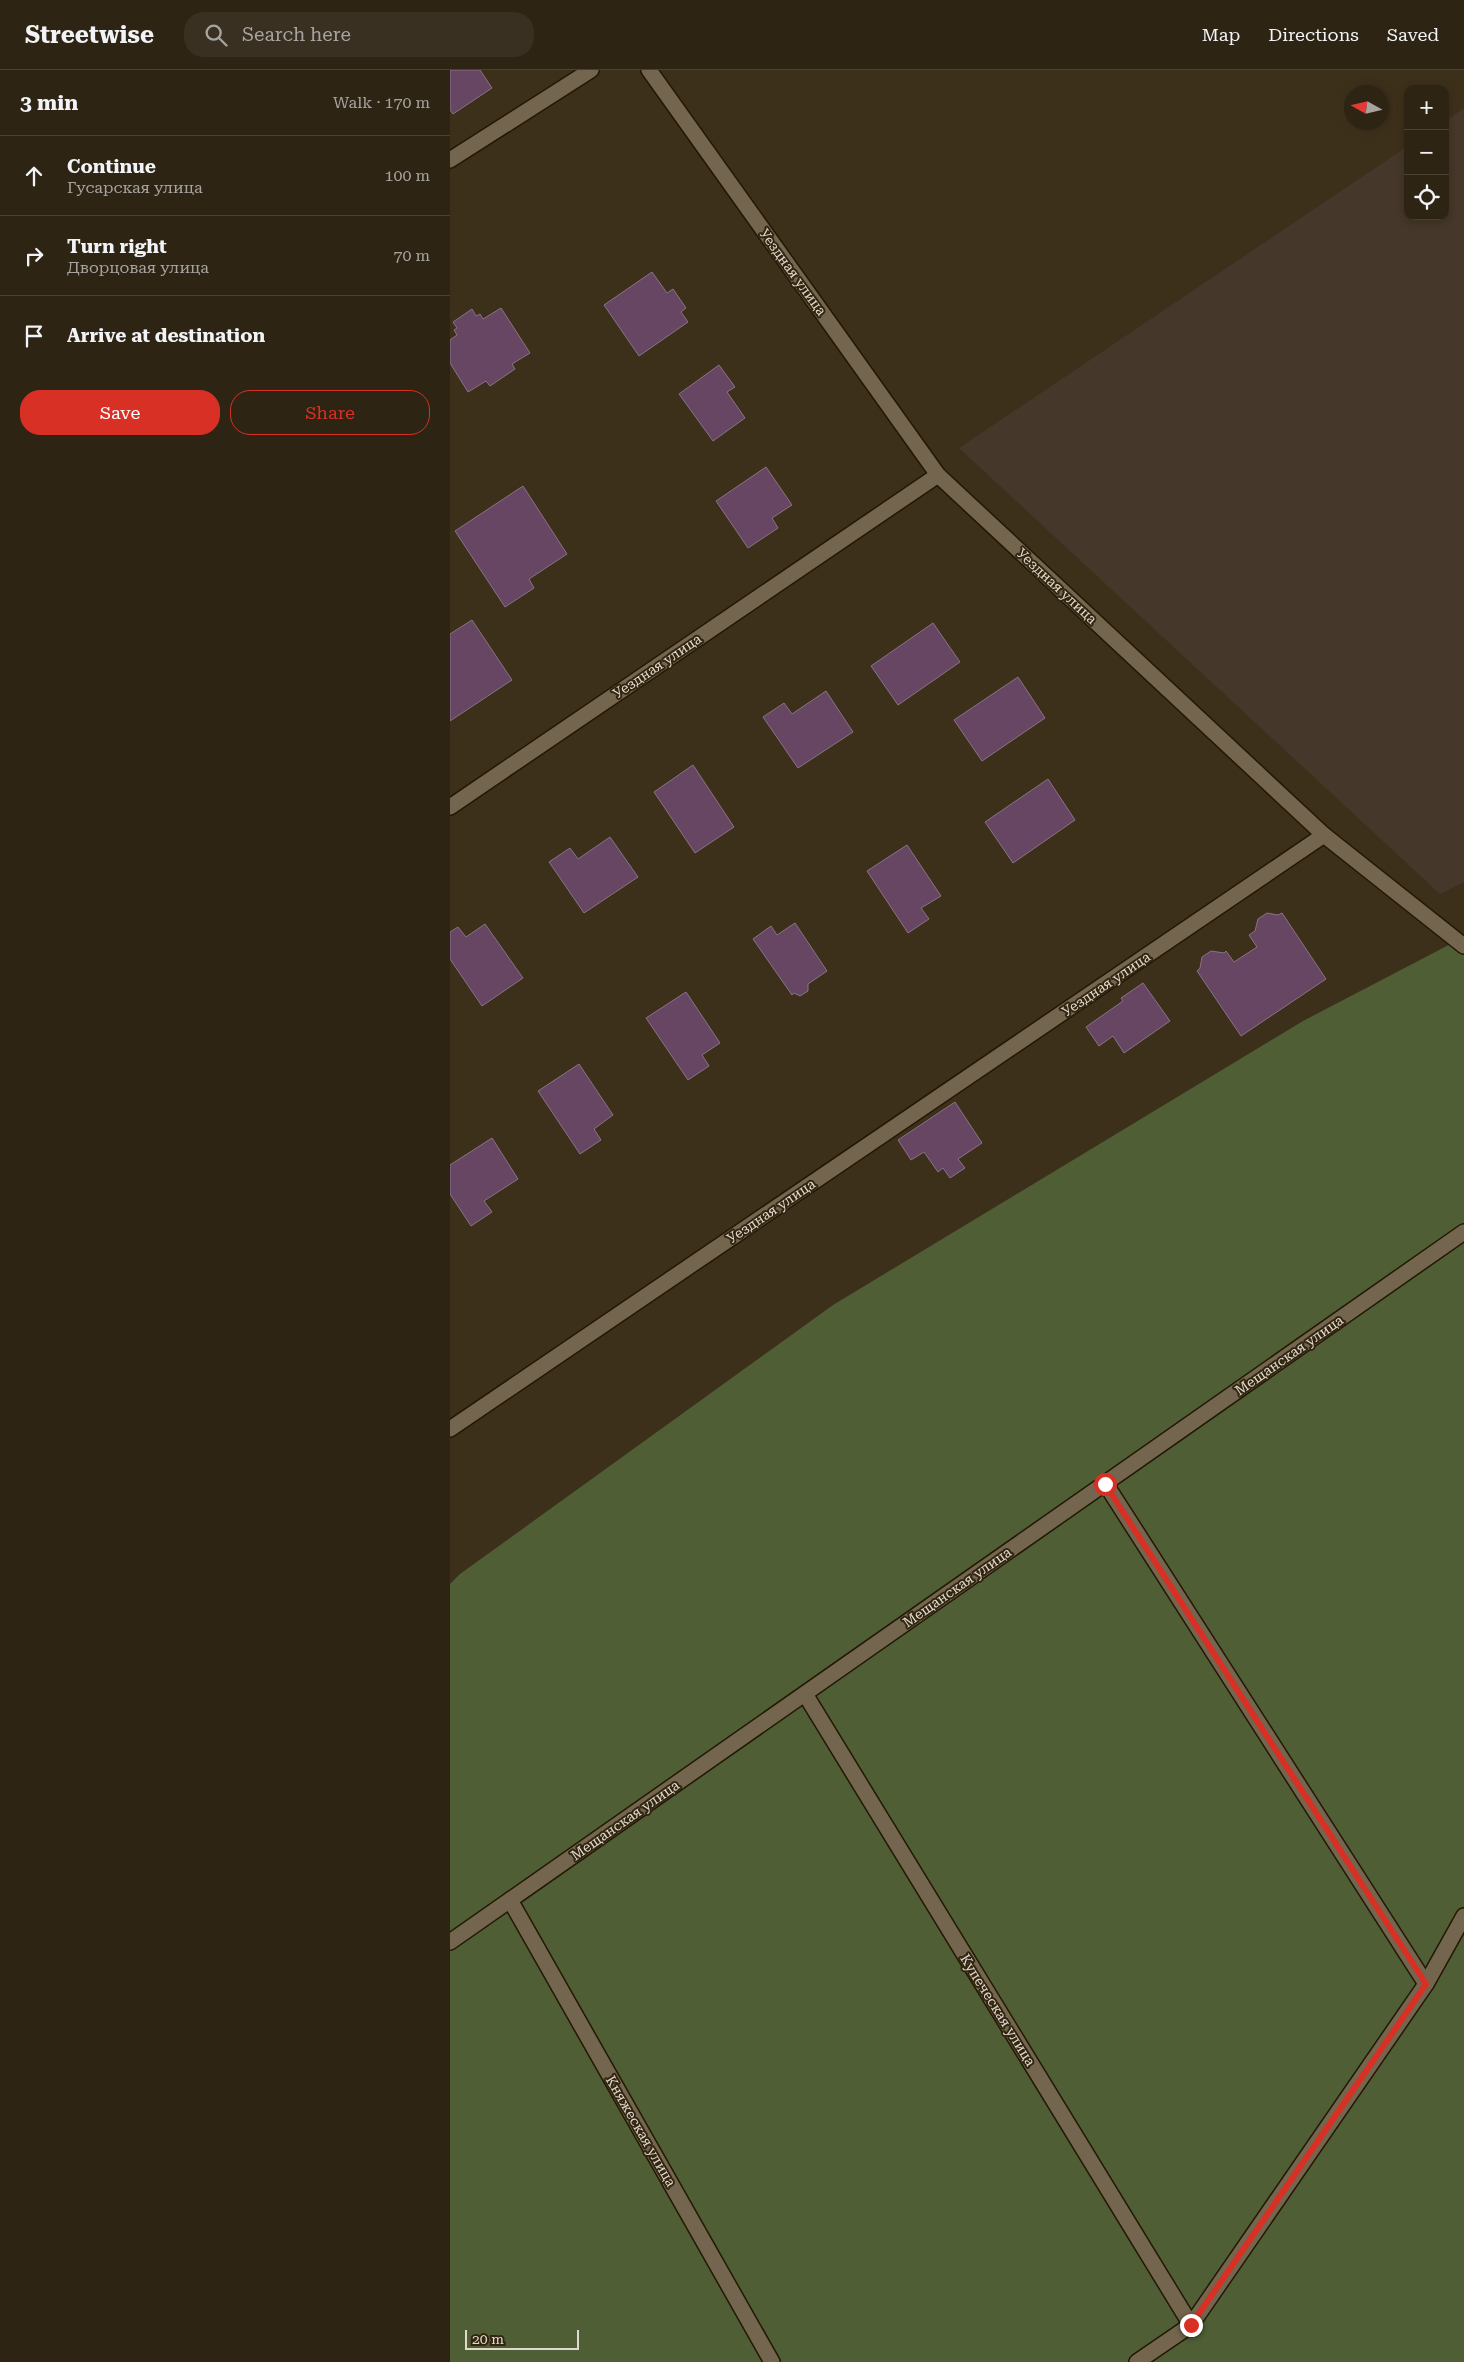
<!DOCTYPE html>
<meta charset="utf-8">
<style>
:root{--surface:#2e2414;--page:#3a3022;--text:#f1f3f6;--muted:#a7a4a0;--line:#494134;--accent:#d93025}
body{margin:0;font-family:"Roboto Serif",serif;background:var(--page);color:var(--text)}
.controls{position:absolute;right:15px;top:15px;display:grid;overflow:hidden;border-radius:10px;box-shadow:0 2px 8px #0003}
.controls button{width:45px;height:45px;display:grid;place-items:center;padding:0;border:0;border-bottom:1px solid var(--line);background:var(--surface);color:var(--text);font:25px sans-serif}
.compass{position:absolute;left:894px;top:15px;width:45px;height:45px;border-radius:50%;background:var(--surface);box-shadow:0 2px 8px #0003;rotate:278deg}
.scale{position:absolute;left:15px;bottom:12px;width:114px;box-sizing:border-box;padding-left:5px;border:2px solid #e1d9cd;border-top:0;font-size:14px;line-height:18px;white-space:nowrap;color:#e1d9cd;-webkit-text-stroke:4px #322611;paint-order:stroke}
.stop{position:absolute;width:15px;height:15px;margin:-11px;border:4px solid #d93025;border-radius:50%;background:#fff}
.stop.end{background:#d93025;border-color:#fff;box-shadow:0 1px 5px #0008}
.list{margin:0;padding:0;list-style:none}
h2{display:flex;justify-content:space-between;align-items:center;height:65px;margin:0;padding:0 20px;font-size:21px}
h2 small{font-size:16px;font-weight:400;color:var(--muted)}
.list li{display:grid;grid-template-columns:32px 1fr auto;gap:15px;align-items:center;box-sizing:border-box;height:80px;padding:0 20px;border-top:1px solid var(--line)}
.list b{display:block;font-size:19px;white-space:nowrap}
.list p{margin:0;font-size:16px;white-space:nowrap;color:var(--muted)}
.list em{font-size:16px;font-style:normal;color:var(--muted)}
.actions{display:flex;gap:10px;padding:15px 20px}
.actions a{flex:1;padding:11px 0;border:1px solid var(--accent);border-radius:20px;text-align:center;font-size:18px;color:var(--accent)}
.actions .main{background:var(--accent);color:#fff}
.icon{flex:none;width:28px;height:28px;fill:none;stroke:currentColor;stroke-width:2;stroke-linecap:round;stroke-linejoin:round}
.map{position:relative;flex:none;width:1014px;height:2292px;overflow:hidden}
header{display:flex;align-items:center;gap:30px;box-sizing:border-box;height:70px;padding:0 25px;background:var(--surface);border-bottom:1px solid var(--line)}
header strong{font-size:24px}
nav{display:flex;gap:28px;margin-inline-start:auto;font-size:18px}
.search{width:350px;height:45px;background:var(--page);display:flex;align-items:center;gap:12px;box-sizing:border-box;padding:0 18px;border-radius:20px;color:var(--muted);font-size:19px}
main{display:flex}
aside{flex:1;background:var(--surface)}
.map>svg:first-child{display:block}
.commercial{fill:#453729}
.forest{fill:#4f5e35}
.building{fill:#674664;stroke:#887386}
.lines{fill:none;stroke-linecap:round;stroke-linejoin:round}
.street-casing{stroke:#231804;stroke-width:18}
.street{stroke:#73654e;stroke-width:15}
.route{stroke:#d93025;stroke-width:6}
.labels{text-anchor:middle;stroke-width:4;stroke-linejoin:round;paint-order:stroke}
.street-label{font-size:14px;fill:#e1d9cd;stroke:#322611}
</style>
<header>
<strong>Streetwise</strong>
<div class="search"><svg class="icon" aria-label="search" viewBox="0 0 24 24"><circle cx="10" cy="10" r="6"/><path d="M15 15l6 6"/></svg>Search here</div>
<nav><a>Map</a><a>Directions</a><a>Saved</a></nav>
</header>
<main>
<aside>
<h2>3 min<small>Walk · 170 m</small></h2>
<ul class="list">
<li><svg class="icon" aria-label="ahead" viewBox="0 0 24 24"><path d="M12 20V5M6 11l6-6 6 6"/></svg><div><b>Continue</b><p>Гусарская улица</p></div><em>100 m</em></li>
<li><svg class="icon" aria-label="right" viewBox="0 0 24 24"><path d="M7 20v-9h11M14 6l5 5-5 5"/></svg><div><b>Turn right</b><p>Дворцовая улица</p></div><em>70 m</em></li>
<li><svg class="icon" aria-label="arrive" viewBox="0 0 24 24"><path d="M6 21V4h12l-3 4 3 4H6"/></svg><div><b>Arrive at destination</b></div></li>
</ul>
<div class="actions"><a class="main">Save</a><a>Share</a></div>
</aside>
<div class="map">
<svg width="1014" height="2292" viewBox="0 0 1014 2292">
<rect width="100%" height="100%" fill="#3d301b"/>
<polygon class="commercial" points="1014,38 1014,812 990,824 509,378 958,76 958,146 995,146 995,51"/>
<polygon class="forest" points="1014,867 1014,2292 0,2292 0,1514 10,1504 383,1235 853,951"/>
<g class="building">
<polygon points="0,0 30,0 42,18 3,44 0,40"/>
<polygon points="202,202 217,223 223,219 236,238 231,242 238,252 189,286 154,235"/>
<polygon points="51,238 80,283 62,294 65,299 40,316 36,311 18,322 0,293 0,270 7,265 4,260 7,258 3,252 22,239 26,246 30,244 33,249"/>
<polygon points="269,295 285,317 277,322 295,348 263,371 229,324"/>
<polygon points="316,397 342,435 322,448 328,458 298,478 266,431"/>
<polygon points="73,416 117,484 79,509 84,518 55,537 5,461"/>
<polygon points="22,550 62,610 0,651 0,564"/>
<polygon points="483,553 510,592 448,635 421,596"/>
<polygon points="568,607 595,648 532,691 504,650"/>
<polygon points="376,621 403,662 348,698 313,647 334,633 342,644"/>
<polygon points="243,695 284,757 245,783 204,722"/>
<polygon points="598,709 625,750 563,793 535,752"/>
<polygon points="160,767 188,807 134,843 99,792 120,778 128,789"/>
<polygon points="457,775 491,826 471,838 479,849 458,863 417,801"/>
<polygon points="817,843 828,845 832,843 876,909 791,966 747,901 750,898 752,887 761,881 774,883 776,881 784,892 807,877 799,865 805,861 808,849"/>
<polygon points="345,853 377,901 358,914 358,921 350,926 344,923 342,925 303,869 321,856 327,865"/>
<polygon points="35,854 73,908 32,936 0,889 0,862 8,857 16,867"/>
<polygon points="693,913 720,951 674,983 663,966 649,976 636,957 673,931 671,928"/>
<polygon points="236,922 270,973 252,985 259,996 238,1010 196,948"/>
<polygon points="129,994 163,1045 144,1059 151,1070 130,1084 88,1021"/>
<polygon points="505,1032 532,1073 508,1089 515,1098 500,1108 493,1098 488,1102 474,1082 461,1090 448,1070"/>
<polygon points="42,1068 68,1109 34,1131 42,1142 21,1156 0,1124 0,1095"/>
</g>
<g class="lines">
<g class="street-casing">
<g id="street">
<polyline points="0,90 141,0"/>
<polyline points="0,737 488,405"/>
<polyline points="874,765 1014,876"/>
<polyline points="0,1359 874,765 488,405 199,0"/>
<polyline points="655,1413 976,1914"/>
<polyline points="355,1624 741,2255"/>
<polyline points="60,1830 322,2292"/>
<polyline points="0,1872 1014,1162"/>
<polyline points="687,2292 741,2255 976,1914 1014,1846"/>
</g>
</g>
<use href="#street" class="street"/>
</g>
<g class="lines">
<polyline class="route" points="655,1414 976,1914 741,2255"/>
</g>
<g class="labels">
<g class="street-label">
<text transform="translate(343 202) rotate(54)" y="5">Уездная улица</text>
<text transform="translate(607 516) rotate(43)" y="5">Уездная улица</text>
<text transform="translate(207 596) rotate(-34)" y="5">Уездная улица</text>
<text transform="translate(656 914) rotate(-34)" y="5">Уездная улица</text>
<text transform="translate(321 1141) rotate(-34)" y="5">Уездная улица</text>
<text transform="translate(839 1285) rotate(-35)" y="5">Мещанская улица</text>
<text transform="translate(507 1517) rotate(-35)" y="5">Мещанская улица</text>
<text transform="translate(175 1750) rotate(-35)" y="5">Мещанская улица</text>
<text transform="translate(548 1940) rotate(58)" y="5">Купеческая улица</text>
<text transform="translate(191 2061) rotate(60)" y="5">Княжеская улица</text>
</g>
</g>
</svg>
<div class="controls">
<button>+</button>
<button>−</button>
<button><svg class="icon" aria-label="locate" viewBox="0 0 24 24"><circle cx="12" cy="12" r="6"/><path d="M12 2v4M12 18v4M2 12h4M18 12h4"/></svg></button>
</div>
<svg class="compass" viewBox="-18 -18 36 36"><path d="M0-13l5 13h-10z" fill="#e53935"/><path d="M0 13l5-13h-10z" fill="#a7a4a0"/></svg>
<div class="scale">20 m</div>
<div class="stop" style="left:655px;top:1414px"></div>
<div class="stop end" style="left:741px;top:2255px"></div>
</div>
</main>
